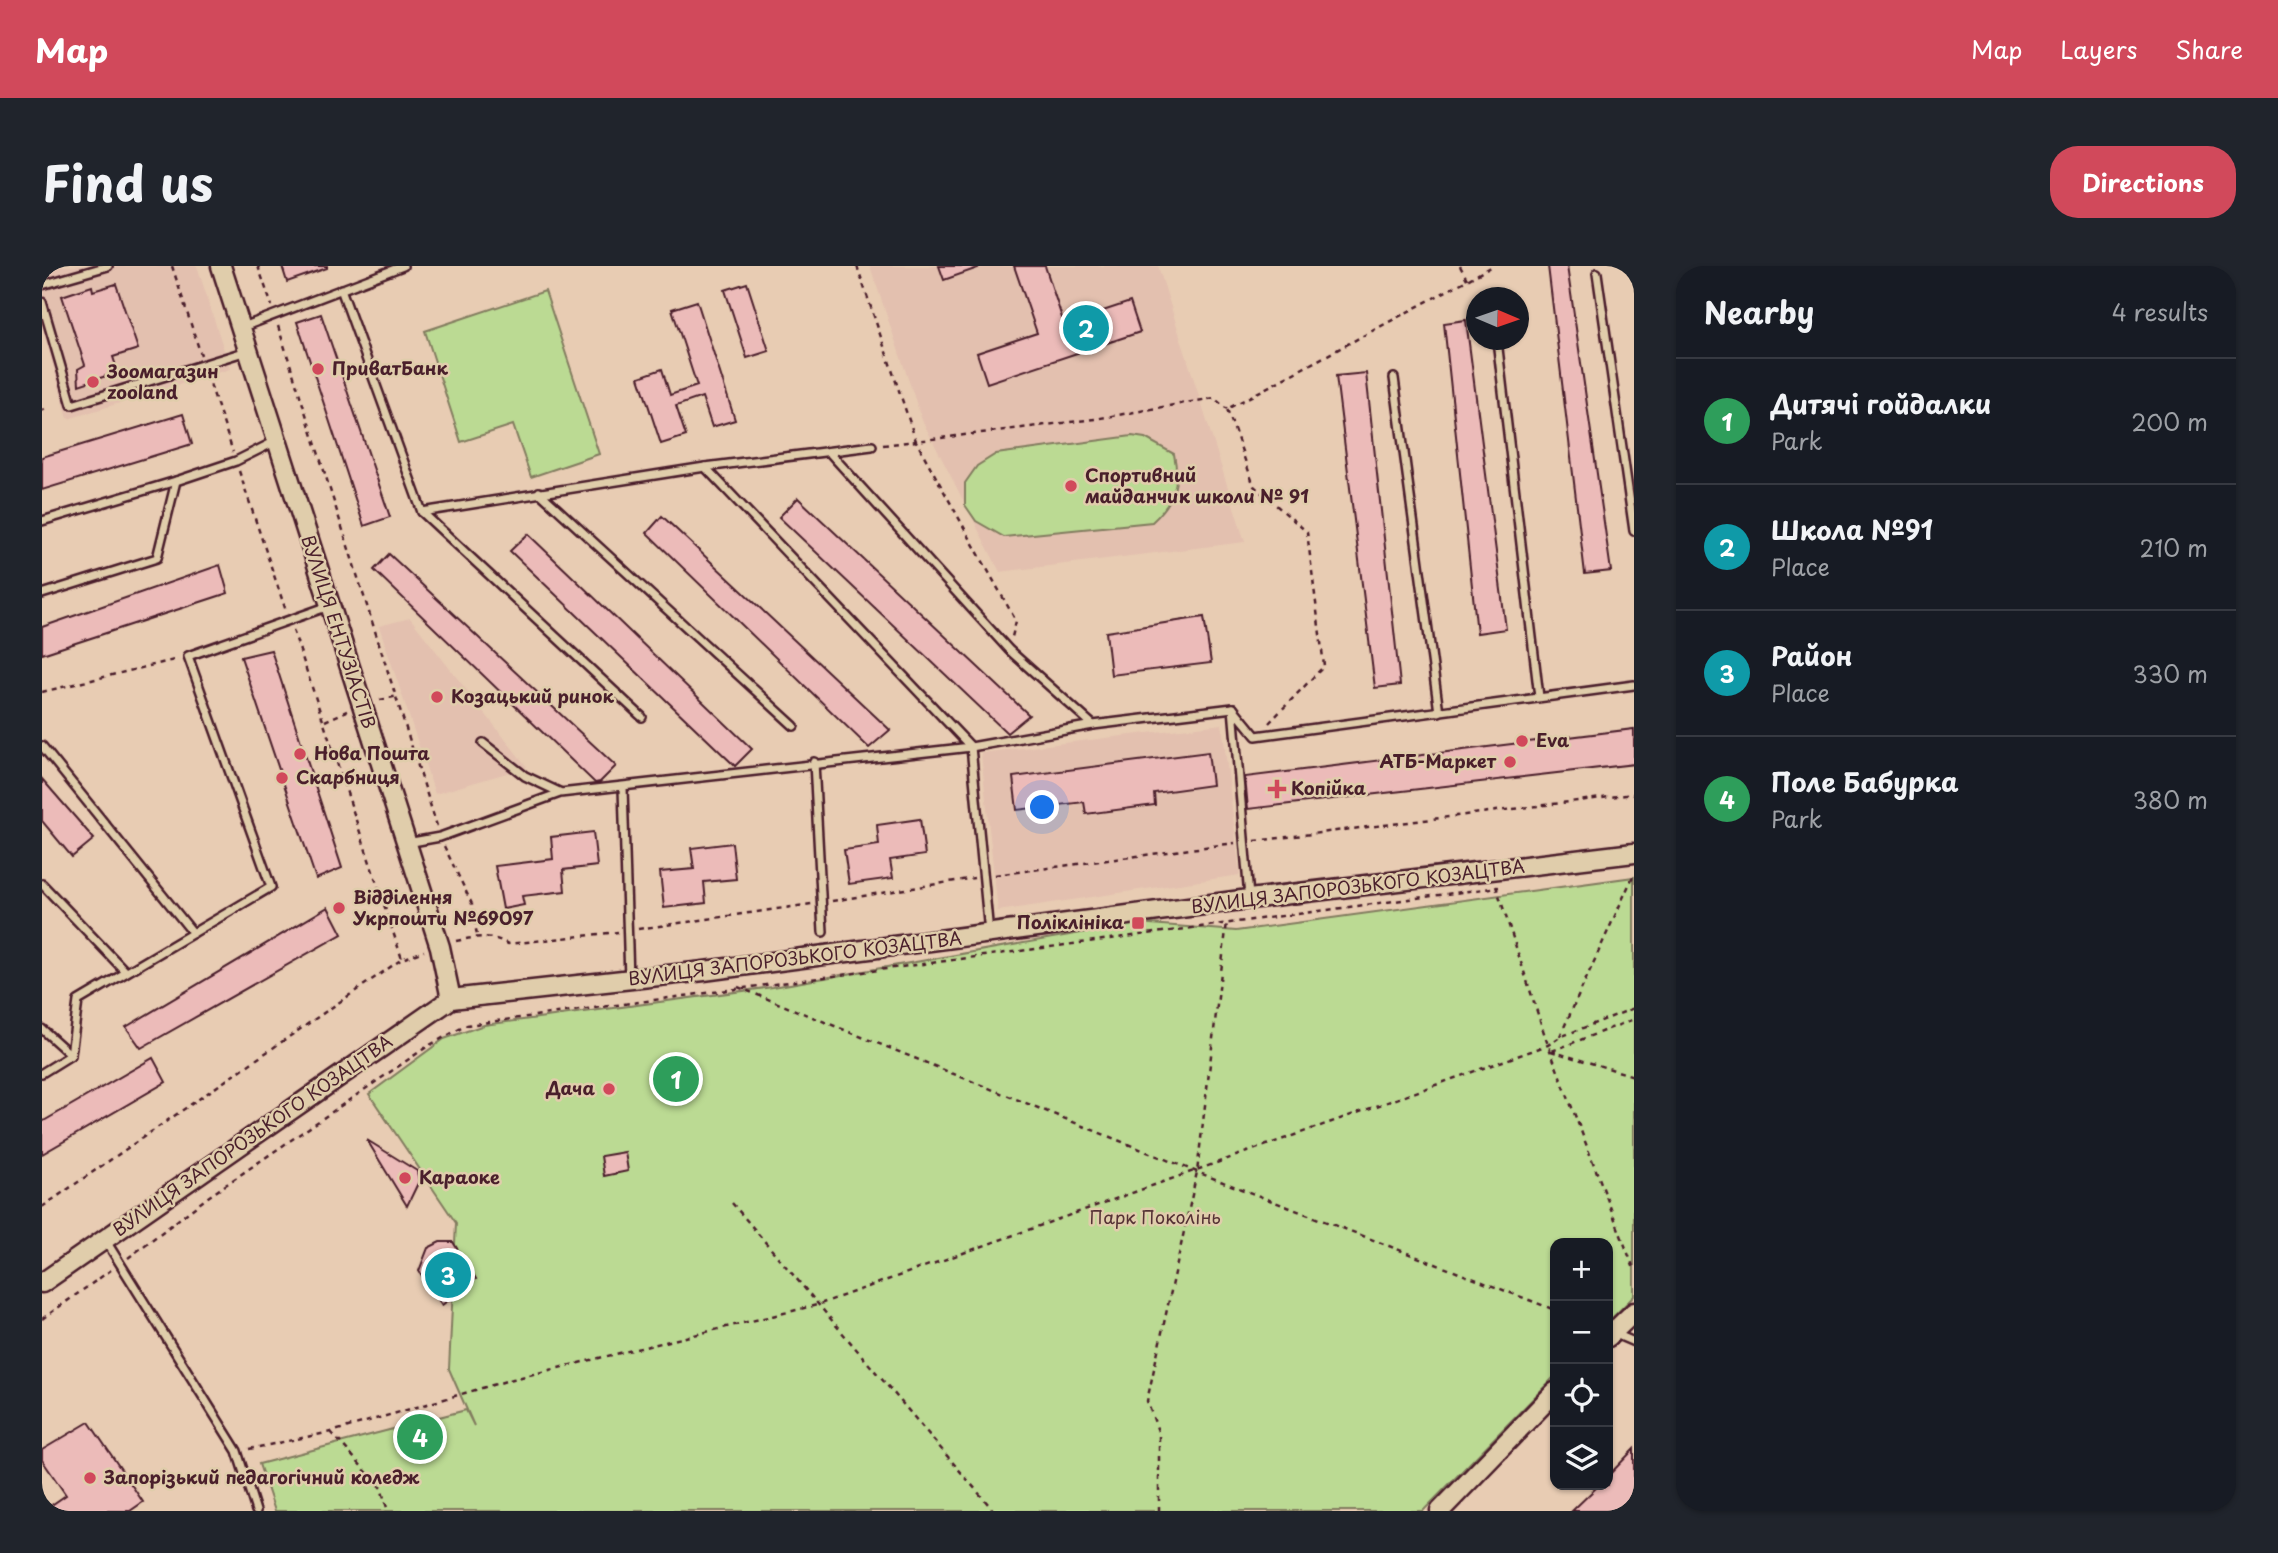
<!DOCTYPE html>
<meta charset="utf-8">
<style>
:root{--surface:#171b24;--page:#20242c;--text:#f1f3f6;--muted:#9ea1a6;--line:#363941;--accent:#d1495b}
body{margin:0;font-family:"Playpen Sans",sans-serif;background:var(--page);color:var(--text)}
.controls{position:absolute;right:21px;bottom:21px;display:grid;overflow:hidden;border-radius:14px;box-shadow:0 2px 5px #0004}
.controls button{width:63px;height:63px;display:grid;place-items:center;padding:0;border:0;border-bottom:2px solid var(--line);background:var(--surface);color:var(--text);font:35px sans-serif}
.compass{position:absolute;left:1424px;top:21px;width:63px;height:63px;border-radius:50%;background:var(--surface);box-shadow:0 2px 5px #0004;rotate:92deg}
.you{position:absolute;left:1001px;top:542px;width:24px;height:24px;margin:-18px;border:5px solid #fff;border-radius:50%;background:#1a73e8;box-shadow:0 0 0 10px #1a73e833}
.badge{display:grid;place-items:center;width:46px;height:46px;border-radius:50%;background:var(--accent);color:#fff;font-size:23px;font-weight:700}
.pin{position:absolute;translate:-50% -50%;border:4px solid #fff;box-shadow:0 2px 7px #0006}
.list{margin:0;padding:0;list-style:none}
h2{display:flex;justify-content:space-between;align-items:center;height:91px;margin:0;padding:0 28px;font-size:30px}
h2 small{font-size:23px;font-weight:400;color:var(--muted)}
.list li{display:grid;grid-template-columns:46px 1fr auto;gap:21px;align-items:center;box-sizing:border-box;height:126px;padding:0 28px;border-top:2px solid var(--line)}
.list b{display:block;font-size:26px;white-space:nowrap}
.list p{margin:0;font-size:23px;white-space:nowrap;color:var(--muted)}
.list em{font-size:23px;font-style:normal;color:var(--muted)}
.icon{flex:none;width:38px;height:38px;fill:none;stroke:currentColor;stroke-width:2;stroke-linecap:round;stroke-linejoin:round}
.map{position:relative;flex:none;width:1592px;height:1245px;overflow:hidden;border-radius:28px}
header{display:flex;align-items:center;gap:42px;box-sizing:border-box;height:98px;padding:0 35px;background:var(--accent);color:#fff}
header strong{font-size:33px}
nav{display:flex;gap:38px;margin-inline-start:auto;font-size:24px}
.intro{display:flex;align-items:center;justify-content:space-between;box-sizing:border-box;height:168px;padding:0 42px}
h1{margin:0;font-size:49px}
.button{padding:18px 32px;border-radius:28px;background:var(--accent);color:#fff;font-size:24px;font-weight:700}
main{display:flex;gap:42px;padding:0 42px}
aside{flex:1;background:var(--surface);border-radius:28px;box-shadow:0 2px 5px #0004}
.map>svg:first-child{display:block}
.built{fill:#e3c0af}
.green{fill:#bbda93;stroke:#827c5f;stroke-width:2}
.building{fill:#ecbbb9;stroke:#4a1f2b;stroke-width:2}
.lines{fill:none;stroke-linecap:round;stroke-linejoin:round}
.service-casing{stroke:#4a1f2b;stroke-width:12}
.tertiary-casing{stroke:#4a1f2b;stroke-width:23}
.path{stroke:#4a1f2b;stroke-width:2.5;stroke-dasharray:5 5;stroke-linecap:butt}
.service{stroke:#e0cdab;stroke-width:7}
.tertiary{stroke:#e0cdab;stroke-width:18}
.poi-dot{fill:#d1495b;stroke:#e0cdab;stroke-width:2.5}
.labels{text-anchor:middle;stroke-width:5;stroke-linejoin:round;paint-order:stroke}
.poi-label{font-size:18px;font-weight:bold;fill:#4a1f2b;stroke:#e0cdab;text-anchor:start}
.street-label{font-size:18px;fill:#4a1f2b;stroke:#e0cdab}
.park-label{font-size:18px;fill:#553235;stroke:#e0cdab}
</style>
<header>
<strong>Map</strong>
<nav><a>Map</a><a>Layers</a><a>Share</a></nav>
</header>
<div class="intro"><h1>Find us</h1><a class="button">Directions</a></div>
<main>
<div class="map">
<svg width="1592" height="1245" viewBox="0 0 1592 1245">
<rect width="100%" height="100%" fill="#e8ccb3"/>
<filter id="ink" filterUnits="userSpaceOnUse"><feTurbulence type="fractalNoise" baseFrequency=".0143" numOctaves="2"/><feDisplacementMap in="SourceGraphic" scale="14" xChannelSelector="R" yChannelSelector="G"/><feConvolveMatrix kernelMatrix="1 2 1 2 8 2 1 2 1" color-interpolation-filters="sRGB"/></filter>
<g filter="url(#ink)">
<g class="built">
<polygon points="10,0 155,0 188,103 26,153 0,60 0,3"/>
<polygon points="828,0 1116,0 1203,276 958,306 880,154"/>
<polygon points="368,352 485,501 393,528 337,360"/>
<polygon points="1180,458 1198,609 956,645 939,487"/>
</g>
<g class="green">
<polygon points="503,25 557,188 489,211 471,159 419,176 383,65"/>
<path d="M1090,170L1103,172L1132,188C1138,217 1133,235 1110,256L962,271L934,255L923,239V217L935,200L954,188Z"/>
<polygon points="1592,611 1592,1030 1566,1056 1566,977 1513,977 1513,1110 1381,1245 233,1245 217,1198 424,1144 432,1160 407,1103 414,957 327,828 402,773 442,759 731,721 1096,657 1194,665"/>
</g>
<g class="building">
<polygon points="240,0 285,0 285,2 245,16"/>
<polygon points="897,0 935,0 936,2 902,14"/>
<polygon points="972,0 1003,0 1022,58 1088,36 1098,66 945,117 935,87 995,67"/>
<polygon points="1506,0 1525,0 1569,305 1543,308"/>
<polygon points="705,17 727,85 705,92 683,24"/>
<polygon points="74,18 96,83 71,91 76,106 37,119 36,103 43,99 20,30 50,20 51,25"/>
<polygon points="655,35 693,154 670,161 660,131 634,140 644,170 619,178 597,111 620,103 628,129 655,120 630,43"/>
<polygon points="279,48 348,251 322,260 255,56"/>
<polygon points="1424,54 1464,363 1435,367 1402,57"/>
<polygon points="1324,107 1358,419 1333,422 1294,110"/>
<polygon points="141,148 150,178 0,224 0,191"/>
<polygon points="756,232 987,449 965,467 737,251"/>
<polygon points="620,250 848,464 827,482 605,267"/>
<polygon points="486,268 710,483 693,500 468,285"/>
<polygon points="347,288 574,500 558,516 553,517 332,304"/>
<polygon points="178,299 186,327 0,388 0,361"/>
<polygon points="1162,351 1169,397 1069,409 1064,366"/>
<polygon points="229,384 300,602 274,613 199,391"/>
<polygon points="1592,463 1592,498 1206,543 1203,511"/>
<polygon points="1166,486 1170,519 1112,527 1113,539 1044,548 1042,536 975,544 971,511"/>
<polygon points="0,513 52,573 30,591 0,555"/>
<polygon points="878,553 883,589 848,594 851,612 807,618 802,584 837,579 835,559"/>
<polygon points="551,566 555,600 521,604 523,625 480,630 482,639 461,643 453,600 511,593 509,571"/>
<polygon points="690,577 694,613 662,616 664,637 622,642 618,606 652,603 649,582"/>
<polygon points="286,641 300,668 99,782 84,761"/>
<polygon points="111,792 124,816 0,888 0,856"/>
<polygon points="325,874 375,905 377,915 365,940"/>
<polygon points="583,886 586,905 562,910 559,890"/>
<polygon points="398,976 411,976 434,1013 400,1039 377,1005 386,982"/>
<polygon points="47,1156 101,1236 88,1245 1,1245 24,1229 0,1194 0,1184"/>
<polygon points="1592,1183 1592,1232 1578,1245 1530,1245 1557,1219 1566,1219 1566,1210"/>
</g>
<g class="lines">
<g class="service-casing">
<g id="service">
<polyline points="1555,7 1592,265"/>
<polyline points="0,19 66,0"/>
<polyline points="299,23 380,246 600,451"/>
<polyline points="0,36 30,139 205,85"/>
<polyline points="201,61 361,0"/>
<polyline points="1455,74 1497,431"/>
<polyline points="1352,112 1397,446"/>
<polyline points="787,186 967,384 1051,459"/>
<polyline points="663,201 929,481 1051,459 1191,442"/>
<polyline points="497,226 752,460"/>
<polyline points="380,246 663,201 830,180"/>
<polyline points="0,255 134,215"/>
<polyline points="0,328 115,292 134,215 194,195 234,175"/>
<polyline points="441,477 483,510 517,526"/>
<polyline points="0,480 151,667"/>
<polyline points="772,496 781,666"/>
<polyline points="581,522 587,713"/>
<polyline points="365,577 398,571 518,527 929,481 947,667"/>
<polyline points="0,618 84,706"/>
<polyline points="1207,631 1191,442 1214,470 1592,419"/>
<polyline points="0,763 29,789"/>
<polyline points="0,807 29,789 36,735 229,621 146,390 287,340"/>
<polyline points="64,975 195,1185 214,1245"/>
<polyline points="1571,1067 1592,1076"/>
</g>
</g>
<g class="tertiary-casing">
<g id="tertiary">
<polyline points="179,0 398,681 409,733"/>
<polyline points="0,1017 409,733 662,705 1207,633 1592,587"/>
<polyline points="1566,1071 1592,1046"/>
<polyline points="1398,1245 1513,1126"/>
</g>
</g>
<g class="path">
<polyline points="130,0 159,89"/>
<polyline points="216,0 230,40"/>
<polyline points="815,0 874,175 1053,153 1172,132 1185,143"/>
<polyline points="1418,0 1426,15"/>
<polyline points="236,60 395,560"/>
<polyline points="165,109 191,186"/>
<polyline points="0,145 3,143"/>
<polyline points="841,179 874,175 974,355 970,371"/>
<polyline points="197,205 244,345"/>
<polyline points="251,364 360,693"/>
<polyline points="0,426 136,393"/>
<polyline points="338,434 356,430"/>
<polyline points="283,455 305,445"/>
<polyline points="1227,457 1282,400 1265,266 1212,220 1185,143 1451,0"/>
<polyline points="1213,575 1592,528"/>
<polyline points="402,580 430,638 435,670"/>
<polyline points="953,609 1193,577"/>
<polyline points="1454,620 1506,779 1592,1003"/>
<polyline points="790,635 932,612"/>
<polyline points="596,663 770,638"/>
<path d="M414,675C434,671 448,668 466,678L576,666"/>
<polyline points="696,721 1155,906 1513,1044"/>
<polyline points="1518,770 1592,608"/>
<polyline points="1509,785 1592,810"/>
<polyline points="1510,785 1592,753"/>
<polyline points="690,937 952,1245"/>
<polyline points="0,941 360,693 382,685"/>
<polyline points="86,992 166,931 386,780 425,759 1457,621"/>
<polyline points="0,1053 69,1004"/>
<polyline points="289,1166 339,1222 346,1245"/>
<polyline points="207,1183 289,1166 471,1113 775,1039 1506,779 1518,771 1592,742"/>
<polyline points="1117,1245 1117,1168 1105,1135 1155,906 1185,656"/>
</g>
<use href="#service" class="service"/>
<use href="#tertiary" class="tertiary"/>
</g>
</g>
<g class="poi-dot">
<circle cx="276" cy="103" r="7"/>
<circle cx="51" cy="116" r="7"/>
<circle cx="1029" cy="220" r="7"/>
<circle cx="395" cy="431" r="7"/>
<circle cx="1480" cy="475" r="7"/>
<circle cx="258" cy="488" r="7"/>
<circle cx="1468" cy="496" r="7"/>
<circle cx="240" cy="512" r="7"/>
<path d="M1231.5 512.5h7v7h7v7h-7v7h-7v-7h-7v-7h7z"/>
<circle cx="297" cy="642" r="7"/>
<rect x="1089" y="650" width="14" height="14" rx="3.5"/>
<circle cx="567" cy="823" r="7"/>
<circle cx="363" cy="912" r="7"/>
<circle cx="48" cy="1212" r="7"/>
</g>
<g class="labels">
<g class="poi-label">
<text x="290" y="109">ПриватБанк</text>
<text x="65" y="112">Зоомагазин<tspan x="65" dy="21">zooland</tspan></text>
<text x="1043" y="216">Спортивний<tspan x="1043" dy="21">майданчик школи № 91</tspan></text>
<text x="409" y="437">Козацький ринок</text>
<text x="1494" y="481">Eva</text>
<text x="272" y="494">Нова Пошта</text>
<text x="1454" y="502" text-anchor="end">АТБ-Маркет</text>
<text x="254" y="518">Скарбниця</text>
<text x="1249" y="529">Копійка</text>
<text x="311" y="638">Відділення<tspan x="311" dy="21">Укрпошти №69097</tspan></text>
<text x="1082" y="663" text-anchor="end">Поліклініка</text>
<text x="553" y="829" text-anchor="end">Дача</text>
<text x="377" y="918">Караоке</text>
<text x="62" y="1218">Запорізький педагогічний коледж</text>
</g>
<g class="street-label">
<text transform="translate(296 366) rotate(72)" y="6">ВУЛИЦЯ ЕНТУЗІАСТІВ</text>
<text transform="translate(1316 621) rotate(-7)" y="6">ВУЛИЦЯ ЗАПОРОЗЬКОГО КОЗАЦТВА</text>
<text transform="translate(753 693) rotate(-7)" y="6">ВУЛИЦЯ ЗАПОРОЗЬКОГО КОЗАЦТВА</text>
<text transform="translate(211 870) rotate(-35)" y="6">ВУЛИЦЯ ЗАПОРОЗЬКОГО КОЗАЦТВА</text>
</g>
<g class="park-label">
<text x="1113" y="958">Парк Поколінь</text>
</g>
</g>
</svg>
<div class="controls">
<button>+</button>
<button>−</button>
<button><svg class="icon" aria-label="locate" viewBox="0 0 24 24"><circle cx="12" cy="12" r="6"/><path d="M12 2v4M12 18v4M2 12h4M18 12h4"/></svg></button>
<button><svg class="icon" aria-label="layers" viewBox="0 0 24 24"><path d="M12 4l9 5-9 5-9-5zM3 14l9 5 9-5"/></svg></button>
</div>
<svg class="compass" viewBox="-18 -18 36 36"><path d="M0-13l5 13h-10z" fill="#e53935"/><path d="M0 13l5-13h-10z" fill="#9ea1a6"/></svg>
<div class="you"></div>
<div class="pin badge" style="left:634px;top:813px;background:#2e9e5b">1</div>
<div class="pin badge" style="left:1044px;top:62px;background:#0f9aa8">2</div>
<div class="pin badge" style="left:406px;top:1009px;background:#0f9aa8">3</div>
<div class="pin badge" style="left:378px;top:1171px;background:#2e9e5b">4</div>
</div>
<aside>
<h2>Nearby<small>4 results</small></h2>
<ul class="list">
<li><span class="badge" style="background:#2e9e5b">1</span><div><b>Дитячі гойдалки</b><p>Park</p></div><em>200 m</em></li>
<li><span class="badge" style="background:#0f9aa8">2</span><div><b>Школа №91</b><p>Place</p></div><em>210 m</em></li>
<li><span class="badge" style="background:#0f9aa8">3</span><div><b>Район</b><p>Place</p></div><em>330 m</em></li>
<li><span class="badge" style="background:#2e9e5b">4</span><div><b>Поле Бабурка</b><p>Park</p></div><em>380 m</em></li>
</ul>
</aside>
</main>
